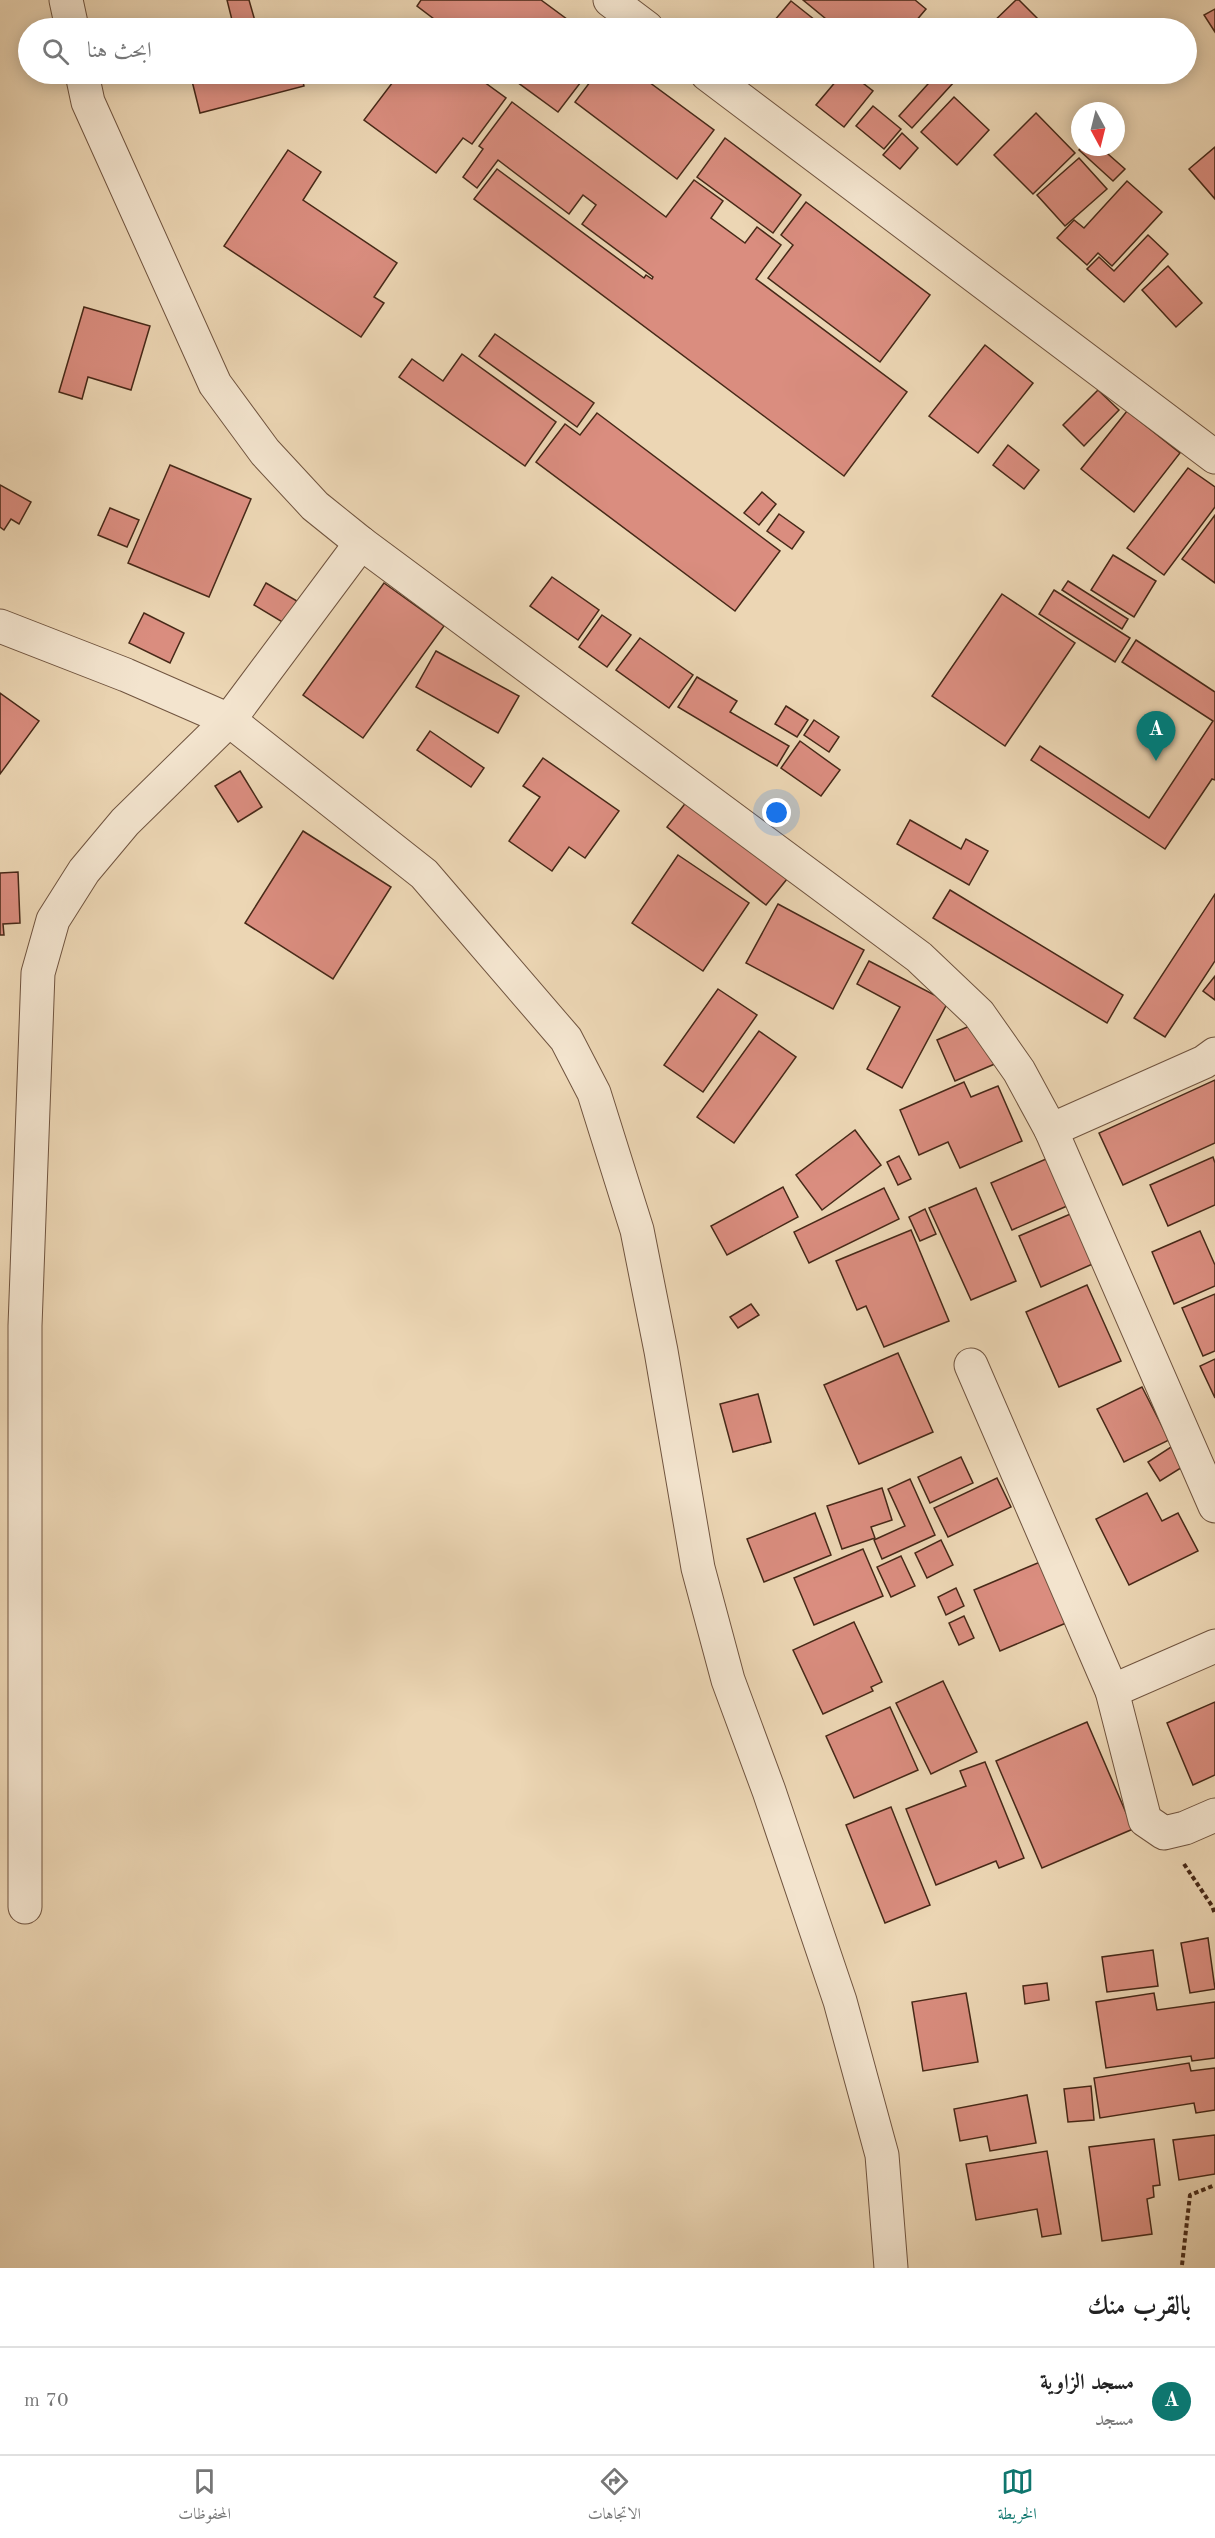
<!DOCTYPE html>
<html lang="ar">
<meta charset="utf-8">
<style>
:root{--surface:#fff;--page:#f2f2f2;--text:#222;--muted:#767676;--line:#e0e0e0;--accent:#0f766e}
body{margin:0;font-family:"Old Standard TT",Amiri,serif;background:var(--page);color:var(--text);direction:rtl}
.compass{position:absolute;left:1071px;top:102px;width:54px;height:54px;border-radius:50%;background:var(--surface);box-shadow:0 3px 15px #0003;rotate:173deg}
.you{position:absolute;left:777px;top:813px;width:21px;height:21px;margin:-15px;border:4px solid #fff;border-radius:50%;background:#1a73e8;box-shadow:0 0 0 9px #1a73e833}
.badge{display:grid;place-items:center;width:39px;height:39px;border-radius:50%;background:var(--accent);color:#fff;font-size:20px;font-weight:700}
.pin{position:absolute;translate:-50% -50px;filter:drop-shadow(0 2px 3px #0008)}
.pin::after{content:'';position:absolute;top:32px;width:21px;height:18px;background:inherit;clip-path:polygon(0 0,100% 0,50% 100%)}
.list{margin:0;padding:0;list-style:none}
h2{display:flex;justify-content:space-between;align-items:center;height:78px;margin:0;padding:0 24px;font-size:26px}
h2 small{font-size:20px;font-weight:400;color:var(--muted)}
.list li{display:grid;grid-template-columns:39px 1fr auto;gap:18px;align-items:center;box-sizing:border-box;height:108px;padding:0 24px;border-top:2px solid var(--line)}
.list b{display:block;font-size:22px;white-space:nowrap}
.list p{margin:0;font-size:20px;white-space:nowrap;color:var(--muted)}
.list em{font-size:20px;font-style:normal;color:var(--muted)}
.icon{flex:none;width:33px;height:33px;fill:none;stroke:currentColor;stroke-width:2;stroke-linecap:round;stroke-linejoin:round}
.map{position:relative;flex:none;width:1215px;height:2268px;overflow:hidden;direction:ltr}
.search{position:absolute;background:var(--surface);box-shadow:0 3px 15px #0003;left:18px;right:18px;top:18px;height:66px;display:flex;align-items:center;gap:15px;box-sizing:border-box;padding:0 21px;border-radius:33px;color:var(--muted);font-size:22px}
.sheet{height:186px;background:var(--surface)}
nav{display:flex;justify-content:space-around;align-items:center;box-sizing:border-box;height:84px;border-top:2px solid var(--line);background:var(--surface);font-size:16px;color:var(--muted)}
nav a{display:grid;justify-items:center;gap:3px}
nav .on{color:var(--accent)}
.map>svg:first-child{display:block}
.building{fill:#da8d7f;stroke:#472918;stroke-width:1.5}
.lines{fill:none;stroke-linecap:round;stroke-linejoin:round}
.minor-casing{stroke:#70543f;stroke-width:35}
.path{stroke:#472918;stroke-width:4;stroke-dasharray:4.5 3;stroke-linecap:butt}
.minor{stroke:#f3e4ce;stroke-width:33}
</style>
<div class="map">
<svg width="1215" height="2268" viewBox="0 0 1215 2268">
<rect width="100%" height="100%" fill="#ecd6b4"/>
<filter id="stains"><feTurbulence type="fractalNoise" baseFrequency=".00333" numOctaves="4"/><feColorMatrix values="0 0 0 0 .2 0 0 0 0 .09 0 0 0 0 .02 0 0 0 .5 -.17"/></filter>
<radialGradient id="worn" r=".72"><stop offset=".6" stop-color="#630" stop-opacity="0"/><stop offset="1" stop-color="#630" stop-opacity=".3"/></radialGradient>
<g class="building">
<polygon points="227,0 249,0 257,28 234,28"/>
<polygon points="421,0 541,0 579,28 446,28 417,6"/>
<polygon points="803,0 915,0 926,9 910,28 837,28"/>
<polygon points="1016,0 1019,0 1047,28 987,28"/>
<polygon points="791,1 825,28 768,28"/>
<polygon points="1215,9 1215,32 1204,15"/>
<polygon points="204,74 301,74 304,86 200,113 191,77"/>
<polygon points="399,74 473,74 506,98 472,144 463,138 436,173 364,120"/>
<polygon points="506,74 587,74 558,112"/>
<polygon points="596,74 638,74 714,130 677,179 575,102"/>
<polygon points="842,74 851,74 873,91 844,127 816,105"/>
<polygon points="937,74 945,74 954,82 912,128 899,116"/>
<polygon points="954,97 989,130 957,165 921,132"/>
<polygon points="512,102 666,217 694,180 723,201 711,218 745,243 757,227 781,245 756,279 907,392 844,476 474,199 497,169 644,278 646,275 652,279 653,277 582,224 596,205 583,195 569,214 498,160 477,188 463,177 483,149 479,146"/>
<polygon points="873,106 901,129 884,149 856,126"/>
<polygon points="1036,113 1075,153 1033,194 994,155"/>
<polygon points="902,133 918,148 900,169 883,155"/>
<polygon points="725,138 801,195 773,233 697,177"/>
<polygon points="1082,147 1100,147 1125,169 1113,181 1079,150"/>
<polygon points="1215,147 1215,199 1189,169"/>
<polygon points="288,150 321,172 303,200 397,263 374,297 384,303 361,337 224,246"/>
<polygon points="1079,158 1107,189 1065,226 1037,195"/>
<polygon points="1127,181 1162,212 1112,266 1098,253 1087,265 1057,238 1074,220 1084,228"/>
<polygon points="806,202 930,295 880,362 768,278 793,245 781,235"/>
<polygon points="1148,235 1168,254 1124,302 1087,269 1099,257 1114,271"/>
<polygon points="1168,266 1202,303 1176,327 1142,290"/>
<polygon points="84,307 150,326 131,390 88,377 82,399 59,392"/>
<polygon points="495,334 594,403 577,427 479,356"/>
<polygon points="985,345 1033,383 978,453 929,416"/>
<polygon points="462,354 556,422 525,466 399,377 412,359 443,381"/>
<polygon points="1098,390 1119,410 1084,446 1063,425"/>
<polygon points="1127,411 1180,453 1134,512 1081,469"/>
<polygon points="597,413 780,551 735,611 536,462 565,424 580,435"/>
<polygon points="1008,445 1039,470 1024,489 993,465"/>
<polygon points="170,465 251,499 209,597 128,563"/>
<polygon points="1188,468 1215,487 1215,507 1164,575 1127,548"/>
<polygon points="0,485 31,502 19,524 11,519 4,530 0,527"/>
<polygon points="762,492 776,504 759,525 744,513"/>
<polygon points="110,508 139,520 127,547 98,535"/>
<polygon points="779,514 804,532 792,549 767,531"/>
<polygon points="1215,515 1215,583 1182,559"/>
<polygon points="1113,555 1156,581 1134,617 1091,590"/>
<polygon points="552,577 599,610 578,640 530,606"/>
<polygon points="1068,581 1128,619 1122,629 1062,590"/>
<polygon points="266,583 297,601 284,623 254,605"/>
<polygon points="384,583 444,626 363,738 303,695"/>
<polygon points="1054,590 1130,638 1115,662 1039,614"/>
<polygon points="1002,594 1075,643 1005,746 932,696"/>
<polygon points="144,613 184,633 170,663 129,643"/>
<polygon points="602,615 631,635 607,667 579,647"/>
<polygon points="640,638 693,675 669,708 616,670"/>
<polygon points="1136,640 1215,692 1215,780 1212,779 1165,849 1031,760 1040,746 1149,818 1213,721 1122,662"/>
<polygon points="436,651 519,696 498,733 416,687"/>
<polygon points="697,677 737,701 730,712 789,746 777,766 678,707"/>
<polygon points="0,693 39,721 0,774"/>
<polygon points="786,706 808,720 797,737 775,724"/>
<polygon points="814,720 839,737 829,752 804,735"/>
<polygon points="430,731 484,768 471,787 417,750"/>
<polygon points="800,741 840,770 821,796 781,768"/>
<polygon points="543,758 619,811 585,858 569,847 552,871 509,841 540,797 523,786"/>
<polygon points="240,771 262,807 238,822 215,786"/>
<polygon points="687,801 787,879 766,905 667,827"/>
<polygon points="910,820 961,849 966,839 988,851 969,885 897,844"/>
<polygon points="303,831 391,887 333,979 245,923"/>
<polygon points="678,855 749,903 703,971 632,923"/>
<polygon points="18,872 20,923 3,924 4,935 0,935 0,873"/>
<polygon points="950,890 1123,995 1107,1023 933,918"/>
<polygon points="1215,894 1215,961 1165,1037 1134,1018"/>
<polygon points="778,904 864,950 833,1009 746,963"/>
<polygon points="869,961 948,1002 902,1088 867,1069 900,1007 857,984"/>
<polygon points="1215,976 1215,1000 1203,991"/>
<polygon points="718,989 757,1015 703,1092 664,1065"/>
<polygon points="979,1022 997,1063 955,1081 937,1040"/>
<polygon points="759,1031 796,1057 734,1143 697,1117"/>
<polygon points="1215,1080 1215,1143 1123,1185 1099,1133"/>
<polygon points="964,1082 971,1097 998,1086 1022,1141 960,1168 948,1142 919,1155 900,1110"/>
<polygon points="855,1130 881,1165 822,1210 796,1175"/>
<polygon points="899,1156 911,1179 898,1185 887,1162"/>
<polygon points="1213,1157 1215,1163 1215,1205 1168,1226 1150,1185"/>
<polygon points="1046,1159 1067,1206 1012,1230 991,1183"/>
<polygon points="783,1187 798,1217 727,1255 711,1226"/>
<polygon points="884,1188 899,1219 809,1263 794,1232"/>
<polygon points="976,1188 1016,1281 971,1300 929,1208"/>
<polygon points="925,1209 936,1234 920,1241 909,1217"/>
<polygon points="1075,1212 1097,1262 1041,1287 1019,1236"/>
<polygon points="911,1230 949,1321 884,1347 866,1306 857,1310 836,1261"/>
<polygon points="1200,1231 1215,1265 1215,1286 1174,1304 1152,1252"/>
<polygon points="1087,1285 1121,1361 1059,1387 1026,1312"/>
<polygon points="1215,1294 1215,1351 1203,1356 1182,1308"/>
<polygon points="751,1304 759,1315 738,1328 730,1317"/>
<polygon points="898,1353 933,1432 859,1464 824,1385"/>
<polygon points="1215,1359 1215,1398 1200,1366"/>
<polygon points="1142,1387 1169,1440 1124,1462 1097,1409"/>
<polygon points="758,1394 771,1442 733,1452 720,1404"/>
<polygon points="1171,1447 1184,1466 1160,1481 1148,1462"/>
<polygon points="961,1457 973,1483 930,1503 918,1477"/>
<polygon points="997,1478 1011,1507 948,1537 934,1508"/>
<polygon points="910,1479 935,1535 882,1559 874,1540 905,1526 888,1489"/>
<polygon points="882,1488 892,1520 871,1527 875,1538 842,1549 827,1506"/>
<polygon points="1147,1493 1162,1521 1178,1513 1198,1551 1129,1585 1096,1519"/>
<polygon points="815,1513 831,1555 764,1582 747,1539"/>
<polygon points="941,1540 953,1565 927,1578 915,1553"/>
<polygon points="863,1549 883,1596 814,1625 794,1578"/>
<polygon points="901,1556 915,1586 891,1597 877,1567"/>
<polygon points="1040,1562 1066,1623 1000,1651 974,1590"/>
<polygon points="956,1588 964,1606 946,1615 938,1597"/>
<polygon points="964,1616 974,1638 959,1645 949,1623"/>
<polygon points="854,1622 882,1682 871,1687 873,1691 823,1714 793,1650"/>
<polygon points="943,1681 977,1752 931,1774 896,1703"/>
<polygon points="1215,1702 1215,1775 1193,1785 1167,1723"/>
<polygon points="890,1707 918,1770 854,1798 826,1736"/>
<polygon points="1087,1722 1133,1829 1042,1868 996,1761"/>
<polygon points="985,1762 1024,1858 999,1868 996,1861 936,1885 906,1809 966,1786 960,1771"/>
<polygon points="891,1807 930,1905 885,1923 846,1825"/>
<polygon points="1208,1938 1215,1989 1190,1993 1181,1943"/>
<polygon points="1153,1950 1158,1986 1107,1992 1102,1957"/>
<polygon points="1047,1983 1049,2000 1025,2004 1023,1986"/>
<polygon points="966,1993 978,2062 923,2071 912,2002"/>
<polygon points="1154,1993 1157,2010 1215,2002 1215,2058 1192,2061 1191,2056 1106,2068 1096,2002"/>
<polygon points="1189,2063 1191,2071 1215,2068 1215,2110 1196,2113 1194,2103 1100,2118 1094,2078"/>
<polygon points="1091,2086 1094,2120 1068,2122 1064,2089"/>
<polygon points="1027,2095 1036,2143 990,2151 987,2136 960,2141 954,2109"/>
<polygon points="1215,2135 1215,2174 1179,2180 1173,2140"/>
<polygon points="1154,2139 1160,2185 1153,2186 1154,2197 1147,2199 1152,2234 1102,2241 1089,2147"/>
<polygon points="1047,2151 1061,2234 1042,2237 1037,2209 976,2220 966,2164"/>
</g>
<g class="lines">
<g class="minor-casing">
<g id="minor">
<polyline points="66,0 72,28"/>
<polyline points="610,0 647,28"/>
<polyline points="82,74 88,102 215,384 265,452 315,506 361,543 919,957 979,1014 1019,1071 1051,1130 1215,1506"/>
<polyline points="707,74 1215,457"/>
<polyline points="0,626 126,675 229,720 424,874 566,1039 594,1093 637,1230 661,1351 698,1568 728,1680 769,1791 840,2001 882,2155 891,2268"/>
<polyline points="1051,1130 1204,1062 1215,1054"/>
<polyline points="971,1365 1112,1691 1145,1820 1164,1833 1185,1828 1215,1815"/>
<polyline points="1112,1691 1215,1646"/>
<polyline points="25,1907 25,1326 38,973 53,920 84,871 125,822 229,720 361,543"/>
</g>
</g>
<g class="path">
<polyline points="1184,1864 1212,1906 1215,1914"/>
<polyline points="1182,2265 1190,2195 1215,2185"/>
</g>
<use href="#minor" class="minor"/>
</g>
<rect width="100%" height="100%" filter="url(#stains)"/>
<rect width="100%" height="100%" fill="url(#worn)"/>
</svg>
<svg class="compass" viewBox="-18 -18 36 36"><path d="M0-13l5 13h-10z" fill="#e53935"/><path d="M0 13l5-13h-10z" fill="#767676"/></svg>
<div class="you"></div>
<div class="pin badge" style="left:1156px;top:761px">A</div>
<div class="search"><svg class="icon" aria-label="search" viewBox="0 0 24 24"><circle cx="10" cy="10" r="6"/><path d="M15 15l6 6"/></svg>ابحث هنا</div>
</div>
<section class="sheet">
<h2>بالقرب منك<small></small></h2>
<ul class="list">
<li><span class="badge">A</span><div><b>مسجد الزاوية</b><p>مسجد</p></div><em>70 m</em></li>
</ul>
</section>
<nav>
<a class="on"><svg class="icon" aria-label="map" viewBox="0 0 24 24"><path d="M3 6l6-2 6 2 6-2v14l-6 2-6-2-6 2zM9 4v14M15 6v14"/></svg>الخريطة</a>
<a><svg class="icon" aria-label="directions" viewBox="0 0 24 24"><path d="M12 3l9 9-9 9-9-9zM9 14v-3h6M13 9l2 2-2 2"/></svg>الاتجاهات</a>
<a><svg class="icon" aria-label="saved" viewBox="0 0 24 24"><path d="M7 4h10v16l-5-4-5 4z"/></svg>المحفوظات</a>
</nav>
